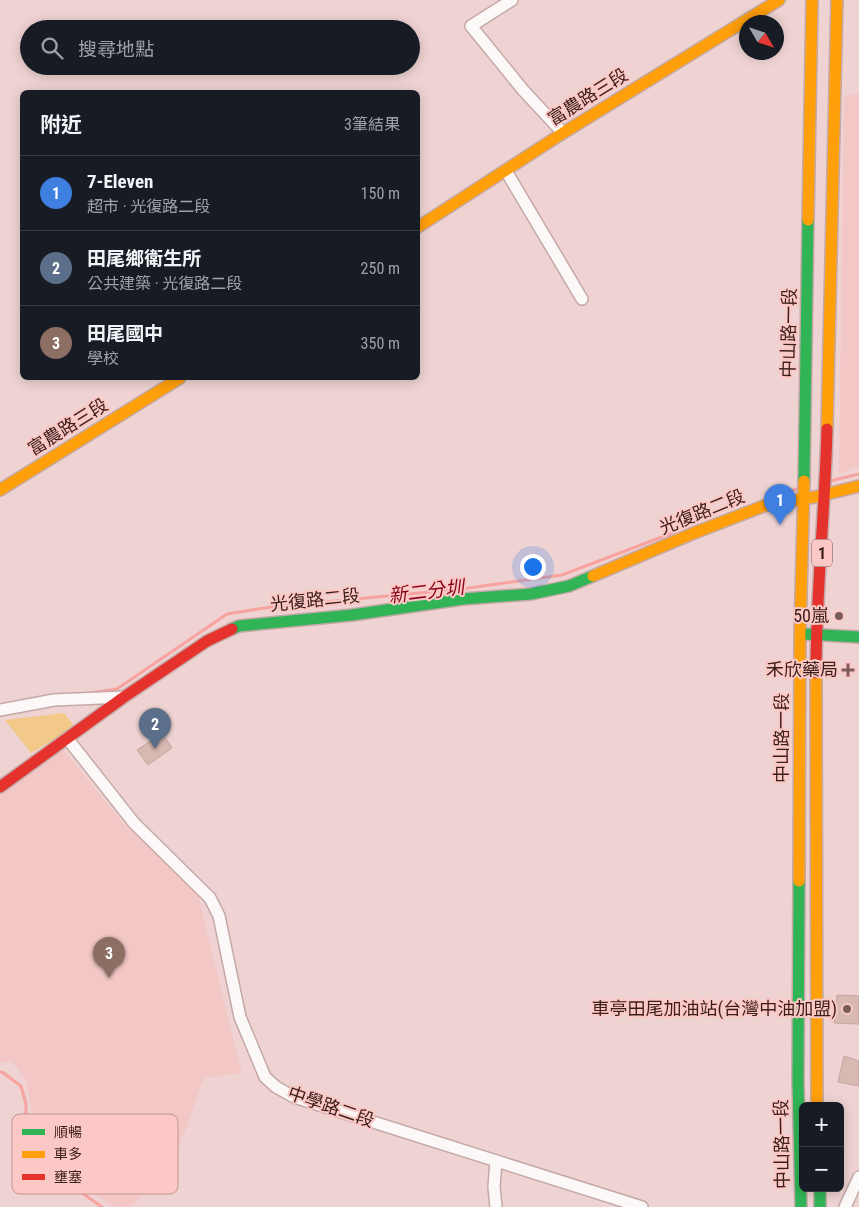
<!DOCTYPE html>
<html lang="zh-TW">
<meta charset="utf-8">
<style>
:root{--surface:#171b24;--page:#20242c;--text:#f1f3f6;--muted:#9ea1a6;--line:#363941;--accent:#0b8043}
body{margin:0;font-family:"Roboto Condensed","Noto Sans TC",sans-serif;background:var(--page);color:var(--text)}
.controls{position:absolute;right:15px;bottom:15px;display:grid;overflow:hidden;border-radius:8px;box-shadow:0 2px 12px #0003}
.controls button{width:45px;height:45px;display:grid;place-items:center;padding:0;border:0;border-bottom:1px solid var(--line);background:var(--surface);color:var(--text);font:25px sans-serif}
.compass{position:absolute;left:739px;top:15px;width:45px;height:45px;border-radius:50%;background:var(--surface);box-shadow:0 2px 12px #0003;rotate:129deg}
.you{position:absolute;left:532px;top:566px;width:18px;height:18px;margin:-12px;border:4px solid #fff;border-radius:50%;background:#1a73e8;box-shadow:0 0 0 8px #1a73e833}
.badge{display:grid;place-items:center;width:32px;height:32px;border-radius:50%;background:var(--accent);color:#fff;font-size:16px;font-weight:700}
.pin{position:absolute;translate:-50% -41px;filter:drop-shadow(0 1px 2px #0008)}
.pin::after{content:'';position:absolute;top:26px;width:18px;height:15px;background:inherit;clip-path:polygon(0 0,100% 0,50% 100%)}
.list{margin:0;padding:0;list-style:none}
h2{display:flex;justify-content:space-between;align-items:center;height:65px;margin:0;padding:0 20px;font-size:21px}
h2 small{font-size:16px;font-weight:400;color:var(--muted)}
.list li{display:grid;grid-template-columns:32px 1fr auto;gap:15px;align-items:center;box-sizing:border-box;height:75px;padding:0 20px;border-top:1px solid var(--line)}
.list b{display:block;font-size:19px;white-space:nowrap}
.list p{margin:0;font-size:16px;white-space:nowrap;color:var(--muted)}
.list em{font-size:16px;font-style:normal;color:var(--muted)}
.icon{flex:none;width:28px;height:28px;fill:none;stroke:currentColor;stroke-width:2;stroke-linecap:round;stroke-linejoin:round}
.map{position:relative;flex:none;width:859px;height:1207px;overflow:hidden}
.search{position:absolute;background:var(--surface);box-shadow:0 2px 12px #0003;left:20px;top:20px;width:400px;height:55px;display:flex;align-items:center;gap:12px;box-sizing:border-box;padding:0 18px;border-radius:28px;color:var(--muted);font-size:19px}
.panel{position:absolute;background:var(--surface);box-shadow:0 2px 12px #0003;left:20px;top:90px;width:400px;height:290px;border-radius:8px}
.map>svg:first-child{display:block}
.built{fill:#f2c7c5}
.green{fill:#f2c988}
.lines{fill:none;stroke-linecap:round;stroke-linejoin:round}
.stream{stroke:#f8a3a0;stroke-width:3}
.building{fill:#d8b9b1;stroke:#c1a7a1}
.street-casing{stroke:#c4a9a8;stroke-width:14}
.fast-casing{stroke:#c4a9a8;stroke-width:14}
.slow-casing{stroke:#c4a9a8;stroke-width:14}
.jam-casing{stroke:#c4a9a8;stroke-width:14}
.street{stroke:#fcf8f8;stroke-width:11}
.fast{stroke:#30b455;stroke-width:11}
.slow{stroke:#ff9f0a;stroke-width:11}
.jam{stroke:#e5322d;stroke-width:11}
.poi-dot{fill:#7a5d5b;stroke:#fbc8c5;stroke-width:2}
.labels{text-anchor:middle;stroke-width:4;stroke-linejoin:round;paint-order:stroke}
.shield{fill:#fbc8c5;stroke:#75504e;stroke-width:1}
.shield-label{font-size:16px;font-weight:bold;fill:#3b1d1b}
.street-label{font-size:18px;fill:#3b1d1b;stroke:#fbc8c5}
.poi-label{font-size:18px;fill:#3b1d1b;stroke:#fbc8c5;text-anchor:end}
.water-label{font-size:19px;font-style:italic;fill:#870519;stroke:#fbc8c5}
.key{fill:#fbc8c5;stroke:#c19592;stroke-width:1}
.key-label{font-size:14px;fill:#3b1d1b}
</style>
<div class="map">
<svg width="859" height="1207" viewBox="0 0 859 1207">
<rect width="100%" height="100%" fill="#eed3d2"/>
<g class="built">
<polygon points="859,94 859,466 839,474 844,96"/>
<polygon points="63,749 122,822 198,895 242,1073 204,1078 174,1161 131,1207 114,1207 39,1155 26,1079 11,1061 0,1063 0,795"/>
</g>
<polygon class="green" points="64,713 75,727 31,753 5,720"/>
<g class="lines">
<g class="stream">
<polyline points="830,481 859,474"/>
<polyline points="770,497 797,489"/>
<polyline points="90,693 117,689 227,614 271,607 461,589 562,575 675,532"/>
<polyline points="0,1072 2,1072 21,1086 26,1104 25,1159 44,1174 85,1195 102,1207"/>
</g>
</g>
<g class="building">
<polygon points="162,733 172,748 148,765 137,750"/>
<polygon points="837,995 859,996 859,1024 834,1023"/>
<polygon points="844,1056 859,1061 859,1086 838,1082"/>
</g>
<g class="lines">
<g class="street-casing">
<g id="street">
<polyline points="512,0 471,26 523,90 563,133"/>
<polyline points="506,171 582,299"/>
<polyline points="0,710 54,700 124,697"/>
<polyline points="67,738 134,823 210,898 219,916 240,1017 265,1077 276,1087 294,1097 642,1207"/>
<polyline points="496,1161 494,1187 496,1207"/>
<polyline points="845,1207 859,1177"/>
</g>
</g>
<g class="fast-casing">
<g id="fast">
<polyline points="804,481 808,220"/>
<polyline points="232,629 239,626 352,615 463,599 531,594 569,586 593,576"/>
<polyline points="804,634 859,637"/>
<polyline points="799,881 798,1081 801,1207"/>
<polyline points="820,1188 820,1207"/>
</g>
</g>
<g class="slow-casing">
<g id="slow">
<polyline points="808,220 812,0"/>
<polyline points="418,227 563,133 779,0"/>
<polyline points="827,429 837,0"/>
<polyline points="0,490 180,378"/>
<polyline points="593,576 694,533 769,504 815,497 859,486"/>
<polyline points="816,673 817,1106"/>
<polyline points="799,881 800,633 804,481"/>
</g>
</g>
<g class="jam-casing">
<g id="jam">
<path d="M816,673C816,592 825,511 827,429"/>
<polyline points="0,787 124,697 207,641 232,629"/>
</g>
</g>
<use href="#street" class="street"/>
<use href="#fast" class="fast"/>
<use href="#slow" class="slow"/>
<use href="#jam" class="jam"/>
</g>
<g class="poi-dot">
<circle cx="839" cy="616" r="5"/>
<path d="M845.5 662.5h5v5h5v5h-5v5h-5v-5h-5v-5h5z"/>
<circle cx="847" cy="1009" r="5"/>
</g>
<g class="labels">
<rect class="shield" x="812" y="539.5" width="20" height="27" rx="4"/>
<g class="shield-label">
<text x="822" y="559">1</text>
</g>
<g class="street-label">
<text transform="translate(588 97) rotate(-32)" y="6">富農路三段</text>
<text transform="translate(789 333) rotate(-89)" y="6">中山路一段</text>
<text transform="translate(68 427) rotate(-32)" y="6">富農路三段</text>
<text transform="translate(702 512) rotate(-22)" y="6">光復路二段</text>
<text transform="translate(315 600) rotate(-6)" y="6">光復路二段</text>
<text transform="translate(782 738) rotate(-90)" y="6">中山路一段</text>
<text transform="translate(331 1107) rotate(19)" y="6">中學路二段</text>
<text transform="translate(782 1144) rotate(-91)" y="6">中山路一段</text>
</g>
<g class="poi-label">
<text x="829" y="622">50嵐</text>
<text x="838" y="676">禾欣藥局</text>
<text x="837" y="1015">車亭田尾加油站(台灣中油加盟)</text>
</g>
<g class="water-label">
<text transform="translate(426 591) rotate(-7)" y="7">新二分圳</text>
</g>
</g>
<rect x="12" y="1114" width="166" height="80" rx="8" class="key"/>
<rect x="22" y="1129" width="23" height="6" fill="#30b455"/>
<rect x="22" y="1151" width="23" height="7" fill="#ff9f0a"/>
<rect x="22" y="1174" width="23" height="6" fill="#e5322d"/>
<g class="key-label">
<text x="54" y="1137">順暢</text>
<text x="54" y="1159">車多</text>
<text x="54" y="1182">壅塞</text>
</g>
</svg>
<div class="controls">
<button>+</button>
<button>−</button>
</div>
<svg class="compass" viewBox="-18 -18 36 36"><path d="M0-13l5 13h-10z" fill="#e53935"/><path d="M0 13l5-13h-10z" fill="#9ea1a6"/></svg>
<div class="you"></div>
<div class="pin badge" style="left:780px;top:525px;background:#3f7fe0">1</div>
<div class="pin badge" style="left:155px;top:749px;background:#5c6f8a">2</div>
<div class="pin badge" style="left:109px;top:978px;background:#8d6e63">3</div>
<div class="search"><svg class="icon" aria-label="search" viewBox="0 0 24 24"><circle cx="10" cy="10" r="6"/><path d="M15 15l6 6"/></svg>搜尋地點</div>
<section class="panel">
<h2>附近<small>3筆結果</small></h2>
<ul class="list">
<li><span class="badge" style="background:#3f7fe0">1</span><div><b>7-Eleven</b><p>超市 · 光復路二段</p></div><em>150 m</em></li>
<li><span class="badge" style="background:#5c6f8a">2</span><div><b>田尾鄉衛生所</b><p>公共建築 · 光復路二段</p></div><em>250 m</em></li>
<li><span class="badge" style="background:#8d6e63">3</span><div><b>田尾國中</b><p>學校</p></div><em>350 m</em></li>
</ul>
</section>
</div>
